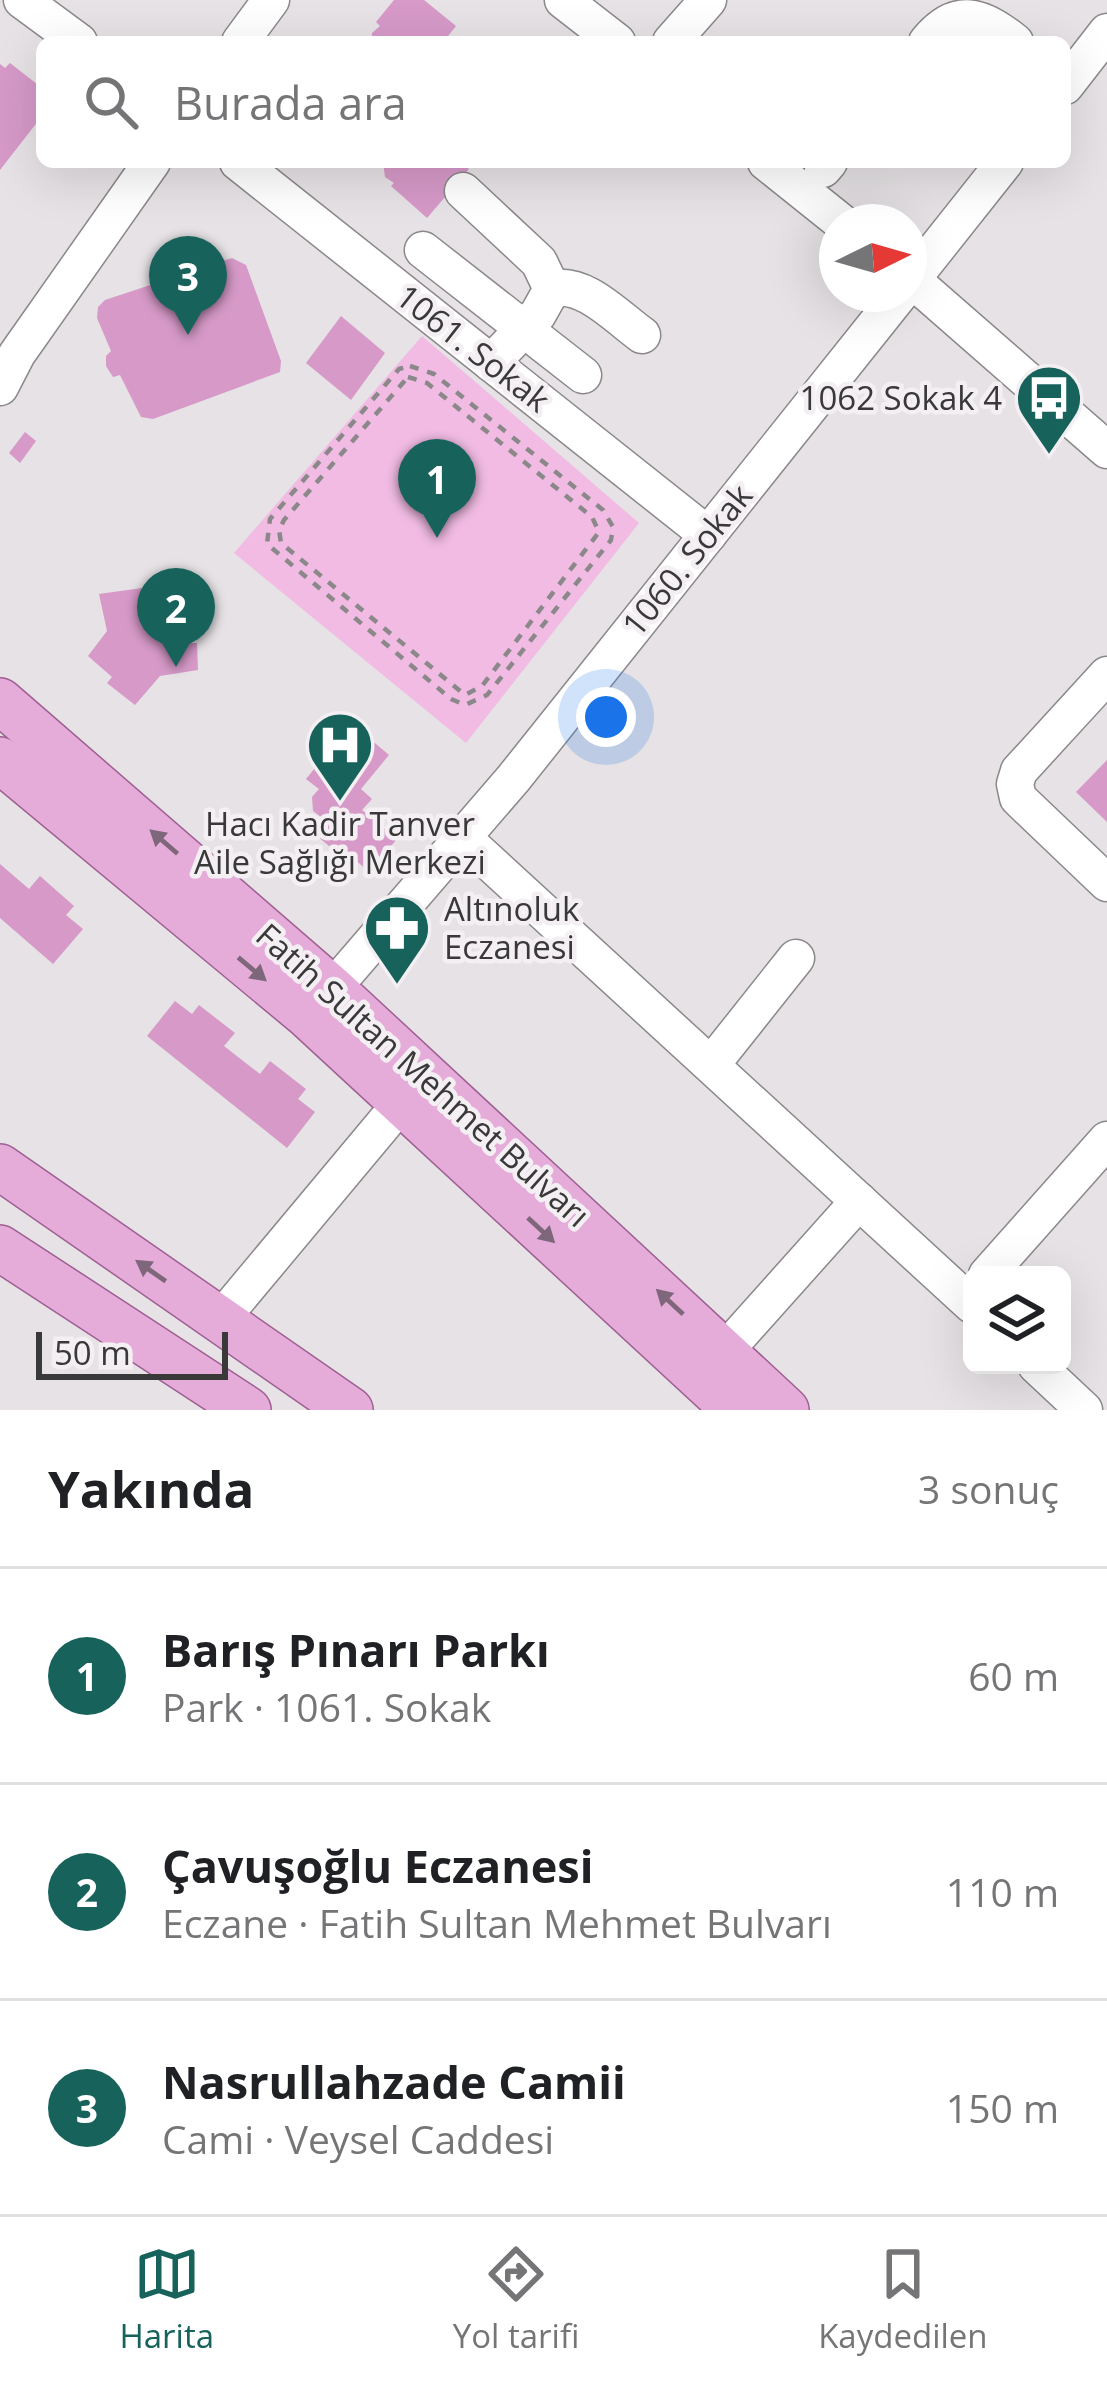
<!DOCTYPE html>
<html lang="tr">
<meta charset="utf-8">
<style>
:root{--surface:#fff;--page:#f2f2f2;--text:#202124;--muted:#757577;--line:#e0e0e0;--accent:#17635c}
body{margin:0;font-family:"Open Sans",sans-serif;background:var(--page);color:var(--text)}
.controls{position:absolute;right:36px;bottom:36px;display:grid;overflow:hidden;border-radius:18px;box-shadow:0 12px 48px #0002}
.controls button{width:108px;height:108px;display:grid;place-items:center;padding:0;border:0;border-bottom:3px solid var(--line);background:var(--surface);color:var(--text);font:60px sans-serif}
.compass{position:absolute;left:819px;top:204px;width:108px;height:108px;border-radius:50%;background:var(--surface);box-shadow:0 12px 48px #0002;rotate:85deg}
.scale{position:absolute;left:36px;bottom:30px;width:192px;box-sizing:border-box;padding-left:12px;border:6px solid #3a393a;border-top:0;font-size:33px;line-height:42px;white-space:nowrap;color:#3a393a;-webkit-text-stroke:9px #f3eff2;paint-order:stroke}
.you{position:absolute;left:606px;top:717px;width:42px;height:42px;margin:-30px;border:9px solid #fff;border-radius:50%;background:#1a73e8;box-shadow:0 0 0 18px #1a73e833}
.badge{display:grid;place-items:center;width:78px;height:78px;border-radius:50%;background:var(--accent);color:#fff;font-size:39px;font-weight:700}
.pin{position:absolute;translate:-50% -99px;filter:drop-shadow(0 3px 6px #0008)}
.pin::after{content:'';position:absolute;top:63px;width:42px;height:36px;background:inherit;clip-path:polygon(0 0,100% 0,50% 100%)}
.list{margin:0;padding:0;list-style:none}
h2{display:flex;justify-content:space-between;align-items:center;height:156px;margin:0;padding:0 48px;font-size:51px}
h2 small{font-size:39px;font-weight:400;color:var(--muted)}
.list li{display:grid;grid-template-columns:78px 1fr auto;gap:36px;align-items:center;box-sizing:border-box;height:216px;padding:0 48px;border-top:3px solid var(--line)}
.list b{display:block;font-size:45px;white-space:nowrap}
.list p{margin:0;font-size:39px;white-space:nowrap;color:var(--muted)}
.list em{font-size:39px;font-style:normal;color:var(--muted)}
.icon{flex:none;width:66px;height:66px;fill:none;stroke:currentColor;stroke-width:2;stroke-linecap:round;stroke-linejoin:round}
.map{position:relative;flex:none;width:1107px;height:1410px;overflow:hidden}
.search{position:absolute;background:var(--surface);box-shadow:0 12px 48px #0002;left:36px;right:36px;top:36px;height:132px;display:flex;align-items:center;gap:30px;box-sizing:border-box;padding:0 42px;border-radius:18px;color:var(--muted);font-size:45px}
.sheet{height:804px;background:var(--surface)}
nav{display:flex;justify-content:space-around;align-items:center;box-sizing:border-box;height:168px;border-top:3px solid var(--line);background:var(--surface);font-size:33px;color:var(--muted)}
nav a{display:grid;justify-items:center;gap:6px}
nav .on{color:var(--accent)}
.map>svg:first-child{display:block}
.green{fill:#f1bbe3}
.building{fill:#d699c8}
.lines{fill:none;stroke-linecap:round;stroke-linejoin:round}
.minor-casing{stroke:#8b888a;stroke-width:39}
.major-casing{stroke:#9e5f92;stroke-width:48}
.path{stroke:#8b888a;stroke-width:4.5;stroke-dasharray:9 9;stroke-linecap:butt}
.minor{stroke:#fff;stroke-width:36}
.major{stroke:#e5acda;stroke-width:45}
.oneway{fill:#7e677a}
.labels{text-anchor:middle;stroke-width:9;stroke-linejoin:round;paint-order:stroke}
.street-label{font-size:33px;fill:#3a393a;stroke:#f3eff2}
.poi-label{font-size:33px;fill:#3a393a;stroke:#f3eff2;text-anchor:end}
</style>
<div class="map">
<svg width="1107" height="1410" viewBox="0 0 1107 1410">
<rect width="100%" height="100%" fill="#e6e2e5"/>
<polygon class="green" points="422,336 639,523 466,743 234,553"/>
<g class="building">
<polygon points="394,0 424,0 456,26 448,36 452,39 372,42 372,33 380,26 376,22"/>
<polygon points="10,63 42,88 39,94 42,116 0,170 0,64 5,68"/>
<polygon points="383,162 461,162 469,169 427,218 391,186 394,183 385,177"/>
<polygon points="232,258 246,265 281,361 280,372 153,419 141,417 120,375 113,377 106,366 106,356 111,351 97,318 98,307 105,300"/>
<polygon points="341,316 385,353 351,400 306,363"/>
<polygon points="25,432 36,441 20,463 9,453"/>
<polygon points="149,587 155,619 190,616 191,643 197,643 198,670 160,676 135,705 107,683 112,677 88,656 107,631 99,594"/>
<polygon points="356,727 389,755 361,789 372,799 362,810 397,839 369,872 352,857 348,862 310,830 321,817 313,811 312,797 319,789 306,779 337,741 342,745"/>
<polygon points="1107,760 1107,822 1076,792"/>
<polygon points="0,864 29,889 40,876 74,906 66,915 83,929 53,964 0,918"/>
<polygon points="175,1001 192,1014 199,1005 235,1033 224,1046 260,1074 270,1061 306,1089 298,1099 315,1112 287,1148 147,1036"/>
</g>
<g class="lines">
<g class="minor-casing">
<g id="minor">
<polyline points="22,0 79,42"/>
<polyline points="563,0 617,42"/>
<polyline points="240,42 271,0"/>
<polyline points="671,42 708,0"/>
<path d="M927,42C956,6 982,15 1015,42"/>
<polyline points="1065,86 1107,32"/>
<polyline points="238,162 708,535"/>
<polyline points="766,162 841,222"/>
<polyline points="823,169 829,162"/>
<polyline points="463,191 539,262 552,289 538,314 491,363"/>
<polyline points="423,250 583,375"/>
<polyline points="909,277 1107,450"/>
<polyline points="909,283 1005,162"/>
<path d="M552,289C583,280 618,318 642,335"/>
<polyline points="0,387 17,354 152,162"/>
<polyline points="1107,675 1019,771 1015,784 1018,798 1107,883"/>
<polyline points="462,837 972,1305"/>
<polyline points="332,989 513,779 900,294"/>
<polyline points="711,1065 796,958"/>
<polyline points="987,1275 1107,1140"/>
<polyline points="220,1320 402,1102"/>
<polyline points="724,1352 859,1201"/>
<polyline points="1036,1365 1084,1410"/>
</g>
</g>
<g class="major-casing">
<g id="major">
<polyline points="0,701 332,989 786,1410"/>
<polyline points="0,760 307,1015 735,1410"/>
<polyline points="0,1167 350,1410"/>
<polyline points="0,1248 248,1410"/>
</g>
</g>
<g class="path">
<polygon points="410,366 434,374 603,510 613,527 611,540 487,695 465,705 451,699 267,544 270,519 399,369"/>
<polygon points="408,377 427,383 592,517 599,532 482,686 465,695 281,543 279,530 284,520"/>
</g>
<use href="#minor" class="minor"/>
<use href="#major" class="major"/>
</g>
<defs><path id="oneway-solid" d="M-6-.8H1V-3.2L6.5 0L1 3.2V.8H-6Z" transform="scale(3)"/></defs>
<g class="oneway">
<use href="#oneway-solid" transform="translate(164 842) rotate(-139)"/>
<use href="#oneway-solid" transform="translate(252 969) rotate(40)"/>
<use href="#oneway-solid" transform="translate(541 1230) rotate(43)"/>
<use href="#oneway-solid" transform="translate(151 1271) rotate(-145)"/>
<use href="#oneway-solid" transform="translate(670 1302) rotate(-137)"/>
</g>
<defs>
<g id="bus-pin" transform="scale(3.45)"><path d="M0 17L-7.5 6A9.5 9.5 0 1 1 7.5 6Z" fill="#17635c" stroke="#f3eff2"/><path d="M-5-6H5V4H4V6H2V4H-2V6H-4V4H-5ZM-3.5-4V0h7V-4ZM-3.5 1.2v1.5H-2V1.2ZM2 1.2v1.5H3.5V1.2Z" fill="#fff"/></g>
<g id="hospital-pin" transform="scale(3.45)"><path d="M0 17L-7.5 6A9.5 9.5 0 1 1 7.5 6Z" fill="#17635c" stroke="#f3eff2"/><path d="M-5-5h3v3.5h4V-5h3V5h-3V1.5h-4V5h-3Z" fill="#fff"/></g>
<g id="pharmacy-pin" transform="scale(3.45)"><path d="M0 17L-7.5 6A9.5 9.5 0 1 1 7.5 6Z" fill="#17635c" stroke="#f3eff2"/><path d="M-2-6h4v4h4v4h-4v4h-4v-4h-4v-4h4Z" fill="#fff"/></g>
</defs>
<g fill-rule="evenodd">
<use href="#bus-pin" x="1049" y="398"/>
<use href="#hospital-pin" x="340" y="745"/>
<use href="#pharmacy-pin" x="397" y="928"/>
</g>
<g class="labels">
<g class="street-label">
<text transform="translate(473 348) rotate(38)" y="12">1061. Sokak</text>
<text transform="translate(687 560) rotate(-51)" y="12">1060. Sokak</text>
<text transform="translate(423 1075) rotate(42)" y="12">Fatih Sultan Mehmet Bulvarı</text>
</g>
<g class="poi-label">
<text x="1002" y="410">1062 Sokak 4</text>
<text x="340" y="836" text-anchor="middle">Hacı Kadir Tanver<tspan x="340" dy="38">Aile Sağlığı Merkezi</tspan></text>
<text x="444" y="921" text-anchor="start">Altınoluk<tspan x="444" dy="38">Eczanesi</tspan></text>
</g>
</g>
</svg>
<div class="controls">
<button><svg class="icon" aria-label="layers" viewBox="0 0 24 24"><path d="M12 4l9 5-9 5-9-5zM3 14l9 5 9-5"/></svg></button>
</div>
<svg class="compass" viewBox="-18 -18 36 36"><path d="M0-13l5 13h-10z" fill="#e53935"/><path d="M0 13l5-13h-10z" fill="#757577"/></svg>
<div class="scale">50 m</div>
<div class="you"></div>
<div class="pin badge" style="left:437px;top:538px">1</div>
<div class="pin badge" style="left:176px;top:667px">2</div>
<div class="pin badge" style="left:188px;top:335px">3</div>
<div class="search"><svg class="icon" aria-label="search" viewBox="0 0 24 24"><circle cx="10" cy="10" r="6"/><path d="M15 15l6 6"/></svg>Burada ara</div>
</div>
<section class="sheet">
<h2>Yakında<small>3 sonuç</small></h2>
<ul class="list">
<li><span class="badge">1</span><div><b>Barış Pınarı Parkı</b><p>Park · 1061. Sokak</p></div><em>60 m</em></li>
<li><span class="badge">2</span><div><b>Çavuşoğlu Eczanesi</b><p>Eczane · Fatih Sultan Mehmet Bulvarı</p></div><em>110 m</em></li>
<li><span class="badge">3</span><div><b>Nasrullahzade Camii</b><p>Cami · Veysel Caddesi</p></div><em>150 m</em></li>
</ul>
</section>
<nav>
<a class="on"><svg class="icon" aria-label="map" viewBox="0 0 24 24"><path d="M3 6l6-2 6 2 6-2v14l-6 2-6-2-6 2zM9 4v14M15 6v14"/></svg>Harita</a>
<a><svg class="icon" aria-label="directions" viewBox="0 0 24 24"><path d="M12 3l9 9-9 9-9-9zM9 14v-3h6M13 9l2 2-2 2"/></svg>Yol tarifi</a>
<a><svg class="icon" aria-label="saved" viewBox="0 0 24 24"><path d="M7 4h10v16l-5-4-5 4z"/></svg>Kaydedilen</a>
</nav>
